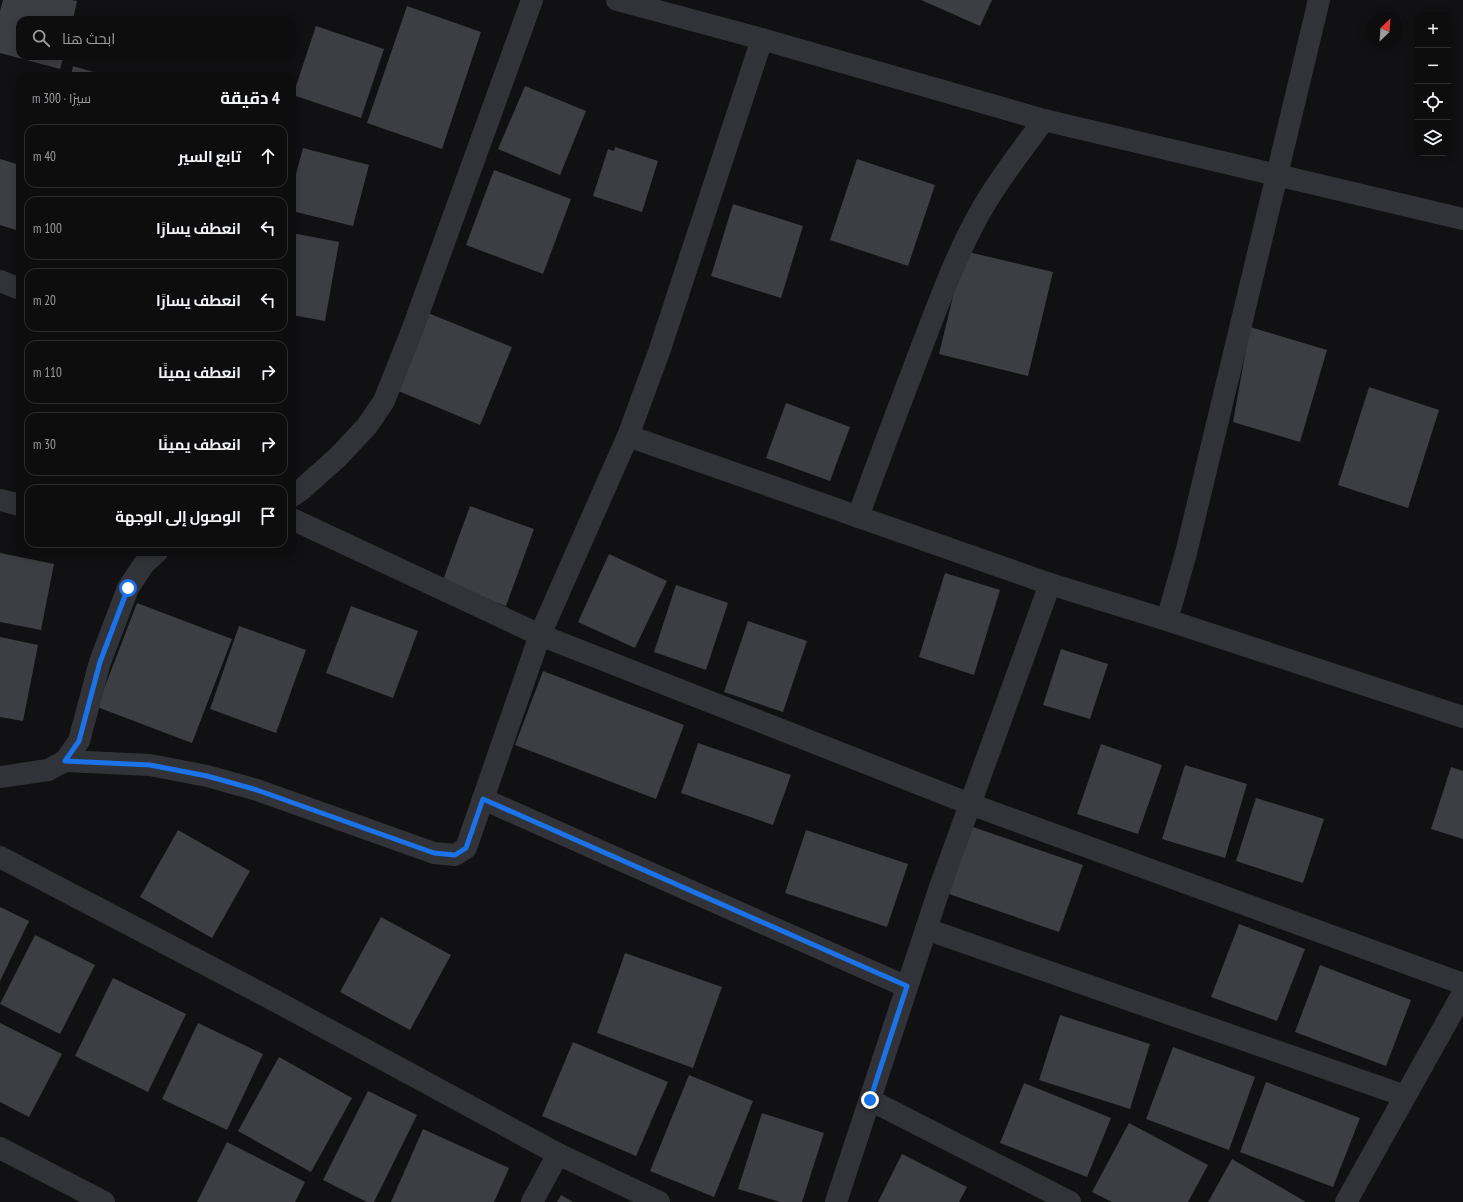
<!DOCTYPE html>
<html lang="ar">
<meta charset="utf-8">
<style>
:root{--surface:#0d0d0e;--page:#161617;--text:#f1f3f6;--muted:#9a9c9e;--line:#2d2d2e}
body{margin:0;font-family:"PT Sans Narrow",Cairo,sans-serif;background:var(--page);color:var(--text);direction:rtl}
.controls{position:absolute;right:12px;top:12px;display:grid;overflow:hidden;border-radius:8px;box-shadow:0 2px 10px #0003}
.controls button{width:36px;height:36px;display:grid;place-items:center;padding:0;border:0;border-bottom:1px solid var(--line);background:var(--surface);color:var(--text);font:20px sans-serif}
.compass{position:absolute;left:1367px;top:12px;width:36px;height:36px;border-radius:50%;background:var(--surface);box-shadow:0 2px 10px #0003;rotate:25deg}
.stop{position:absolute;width:12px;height:12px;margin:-9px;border:3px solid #1a73e8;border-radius:50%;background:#fff}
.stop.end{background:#1a73e8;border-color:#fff;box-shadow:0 1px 4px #0008}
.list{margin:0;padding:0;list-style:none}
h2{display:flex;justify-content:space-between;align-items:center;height:52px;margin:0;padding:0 16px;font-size:17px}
h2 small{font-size:13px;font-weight:400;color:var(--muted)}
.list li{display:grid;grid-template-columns:26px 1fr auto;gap:12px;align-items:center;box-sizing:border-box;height:64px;margin:0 8px 8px;padding:0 8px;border:1px solid var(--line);border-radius:12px}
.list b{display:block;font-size:15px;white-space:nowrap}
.list em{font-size:13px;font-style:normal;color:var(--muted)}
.icon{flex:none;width:22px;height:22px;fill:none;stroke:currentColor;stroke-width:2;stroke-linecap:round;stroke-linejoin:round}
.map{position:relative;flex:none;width:1463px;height:1202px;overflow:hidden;direction:ltr}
.search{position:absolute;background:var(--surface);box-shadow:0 2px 10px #0003;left:16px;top:16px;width:280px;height:44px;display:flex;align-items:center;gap:10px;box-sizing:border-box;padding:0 14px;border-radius:12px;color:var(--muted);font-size:15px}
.panel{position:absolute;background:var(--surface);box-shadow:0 2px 10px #0003;left:16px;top:72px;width:280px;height:484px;border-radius:12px;direction:rtl}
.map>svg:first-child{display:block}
.building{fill:#3d3e43}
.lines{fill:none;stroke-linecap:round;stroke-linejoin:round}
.street{stroke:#323338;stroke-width:22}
.route{stroke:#1a73e8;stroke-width:5}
</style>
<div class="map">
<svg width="1463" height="1202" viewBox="0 0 1463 1202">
<rect width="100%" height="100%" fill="#111113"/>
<g class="building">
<polygon points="3,0 72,0 77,1 73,20 20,20 20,56 64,56 60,69 0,53 0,11"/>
<polygon points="921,0 992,0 980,26"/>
<polygon points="407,6 481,32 442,149 367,123"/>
<polygon points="316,26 384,49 361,118 293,95"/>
<polygon points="73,66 108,76 71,76"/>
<polygon points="525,86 586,111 560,175 498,149"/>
<polygon points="615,147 658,161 642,212 593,196 608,149 614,151"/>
<polygon points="303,148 369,165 353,226 292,211 292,189"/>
<polygon points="0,159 20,165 20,228 19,231 0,225"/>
<polygon points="857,159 935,185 908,266 830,240"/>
<polygon points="494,170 571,199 543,274 466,245"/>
<polygon points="733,204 803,226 781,298 711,276"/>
<polygon points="292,233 339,242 325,321 292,315"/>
<polygon points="964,251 1053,272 1028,376 939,354"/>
<polygon points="428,313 512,347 480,425 396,390"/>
<polygon points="1250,327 1327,350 1300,442 1233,422"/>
<polygon points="1369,387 1439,410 1408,508 1338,485"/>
<polygon points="786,403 850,427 830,481 766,458"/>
<polygon points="470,506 534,529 506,606 442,583"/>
<polygon points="0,553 54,564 41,630 0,622"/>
<polygon points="609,554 667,581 635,648 578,622"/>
<polygon points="945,573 1000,590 974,675 919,657"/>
<polygon points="676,585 728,603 706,670 654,652"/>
<polygon points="137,603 232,639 192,743 97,707"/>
<polygon points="351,606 418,631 393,698 326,673"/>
<polygon points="748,621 807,641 783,712 724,692"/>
<polygon points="239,626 306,650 276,733 210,709"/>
<polygon points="0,637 38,645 23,721 0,717"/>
<polygon points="1061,649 1108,664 1090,719 1043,705"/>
<polygon points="543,671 684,725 656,799 515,745"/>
<polygon points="698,743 791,775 773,825 681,793"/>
<polygon points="1101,744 1162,765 1138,834 1077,814"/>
<polygon points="1185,765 1247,784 1225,858 1162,839"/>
<polygon points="1451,767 1463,771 1463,839 1431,829"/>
<polygon points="1256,798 1324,819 1303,883 1236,861"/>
<polygon points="970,826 1083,865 1059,932 946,893"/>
<polygon points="178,830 250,871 212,938 140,897"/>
<polygon points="806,830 908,864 887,927 785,893"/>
<polygon points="0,907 29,921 0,981"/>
<polygon points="381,917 451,955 410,1030 340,992"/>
<polygon points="1239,924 1305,949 1277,1021 1211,997"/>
<polygon points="35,935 95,965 60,1034 0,1004"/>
<polygon points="625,953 722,987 693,1068 597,1033"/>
<polygon points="1320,965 1411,1000 1386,1066 1295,1032"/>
<polygon points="113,978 186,1014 148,1092 75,1056"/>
<polygon points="1060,1015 1150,1044 1130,1109 1039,1080"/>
<polygon points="0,1023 62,1054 29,1117 0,1102"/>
<polygon points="198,1023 263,1054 227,1130 162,1099"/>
<polygon points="573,1042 668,1082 636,1156 542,1116"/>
<polygon points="1173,1047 1255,1077 1229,1150 1146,1119"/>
<polygon points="279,1057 352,1098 311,1172 238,1131"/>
<polygon points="689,1075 753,1101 714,1197 650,1171"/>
<polygon points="1266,1082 1360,1118 1333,1187 1240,1152"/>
<polygon points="1024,1083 1111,1118 1087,1177 1000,1143"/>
<polygon points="368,1091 417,1115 374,1202 367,1202 323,1180"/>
<polygon points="762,1113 824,1133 802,1202 780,1202 738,1189"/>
<polygon points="1129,1123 1208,1165 1188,1202 1112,1202 1092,1192"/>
<polygon points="423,1129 509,1168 494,1202 391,1202"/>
<polygon points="227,1142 305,1182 295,1202 197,1202"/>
<polygon points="902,1154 967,1187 959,1202 878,1202"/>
<polygon points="1232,1159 1306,1202 1208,1202"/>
<polygon points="561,1195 573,1202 557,1202"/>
</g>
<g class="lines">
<g class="street">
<polyline points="617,0 762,39 1044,120 1463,219"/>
<polyline points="1319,0 1186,553 1167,620 1463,717"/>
<polyline points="0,281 20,289"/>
<polyline points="628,436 1050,584 1167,620"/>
<polyline points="292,496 301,490 338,457 367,426 384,401 413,328 532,0"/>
<polyline points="0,500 20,505"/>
<path d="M858,517C879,458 902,399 924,341C942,294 960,245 986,202C1003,174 1024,147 1044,120"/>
<polyline points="292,519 540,635 970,804 1463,984"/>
<polyline points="65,761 150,765 207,776 257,790 434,853 455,855 466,848 483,799 907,987"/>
<polyline points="0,777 48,770 65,761 79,741 100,662 128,588 144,564 157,552"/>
<polyline points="483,799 540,635 628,436 659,352 762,39"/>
<polyline points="0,857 268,997 558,1154 659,1202"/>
<polyline points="926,929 1405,1096"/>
<polyline points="870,1100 1070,1202"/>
<polyline points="0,1148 104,1202"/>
<polyline points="532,1202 558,1154"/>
<polyline points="836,1202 940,887 1050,584"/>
<polyline points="1346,1202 1463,993"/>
</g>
</g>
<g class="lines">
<polyline class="route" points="128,588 100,662 79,741 65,761 150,765 207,776 257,790 434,853 455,855 466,848 483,799 907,986 870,1100"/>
</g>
</svg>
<div class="controls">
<button>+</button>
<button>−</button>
<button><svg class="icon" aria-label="locate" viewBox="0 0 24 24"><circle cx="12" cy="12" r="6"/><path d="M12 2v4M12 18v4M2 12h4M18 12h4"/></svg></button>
<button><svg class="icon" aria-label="layers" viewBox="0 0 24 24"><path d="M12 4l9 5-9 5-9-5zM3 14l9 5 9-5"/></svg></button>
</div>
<svg class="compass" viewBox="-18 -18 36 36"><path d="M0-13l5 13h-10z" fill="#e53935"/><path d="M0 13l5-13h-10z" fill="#9a9c9e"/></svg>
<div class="stop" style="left:128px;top:588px"></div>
<div class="stop end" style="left:870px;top:1100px"></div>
<div class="search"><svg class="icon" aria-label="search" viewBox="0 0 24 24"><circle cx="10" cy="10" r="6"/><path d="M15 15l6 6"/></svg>ابحث هنا</div>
<section class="panel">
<h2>4 دقيقة<small>سيرًا · 300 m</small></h2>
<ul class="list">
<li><svg class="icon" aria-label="ahead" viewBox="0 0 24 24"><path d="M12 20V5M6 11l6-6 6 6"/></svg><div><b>تابع السير</b></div><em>40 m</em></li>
<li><svg class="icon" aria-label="left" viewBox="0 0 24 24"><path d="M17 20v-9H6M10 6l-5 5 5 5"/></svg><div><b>انعطف يسارًا</b></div><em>100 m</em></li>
<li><svg class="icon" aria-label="left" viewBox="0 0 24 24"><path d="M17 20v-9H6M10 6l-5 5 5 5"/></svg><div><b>انعطف يسارًا</b></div><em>20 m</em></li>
<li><svg class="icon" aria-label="right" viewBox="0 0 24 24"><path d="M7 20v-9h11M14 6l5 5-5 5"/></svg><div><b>انعطف يمينًا</b></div><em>110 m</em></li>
<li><svg class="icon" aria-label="right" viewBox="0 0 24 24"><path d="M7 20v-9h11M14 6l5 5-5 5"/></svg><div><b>انعطف يمينًا</b></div><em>30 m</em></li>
<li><svg class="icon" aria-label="arrive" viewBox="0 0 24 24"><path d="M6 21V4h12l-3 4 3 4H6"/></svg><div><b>الوصول إلى الوجهة</b></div></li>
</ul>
</section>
</div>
